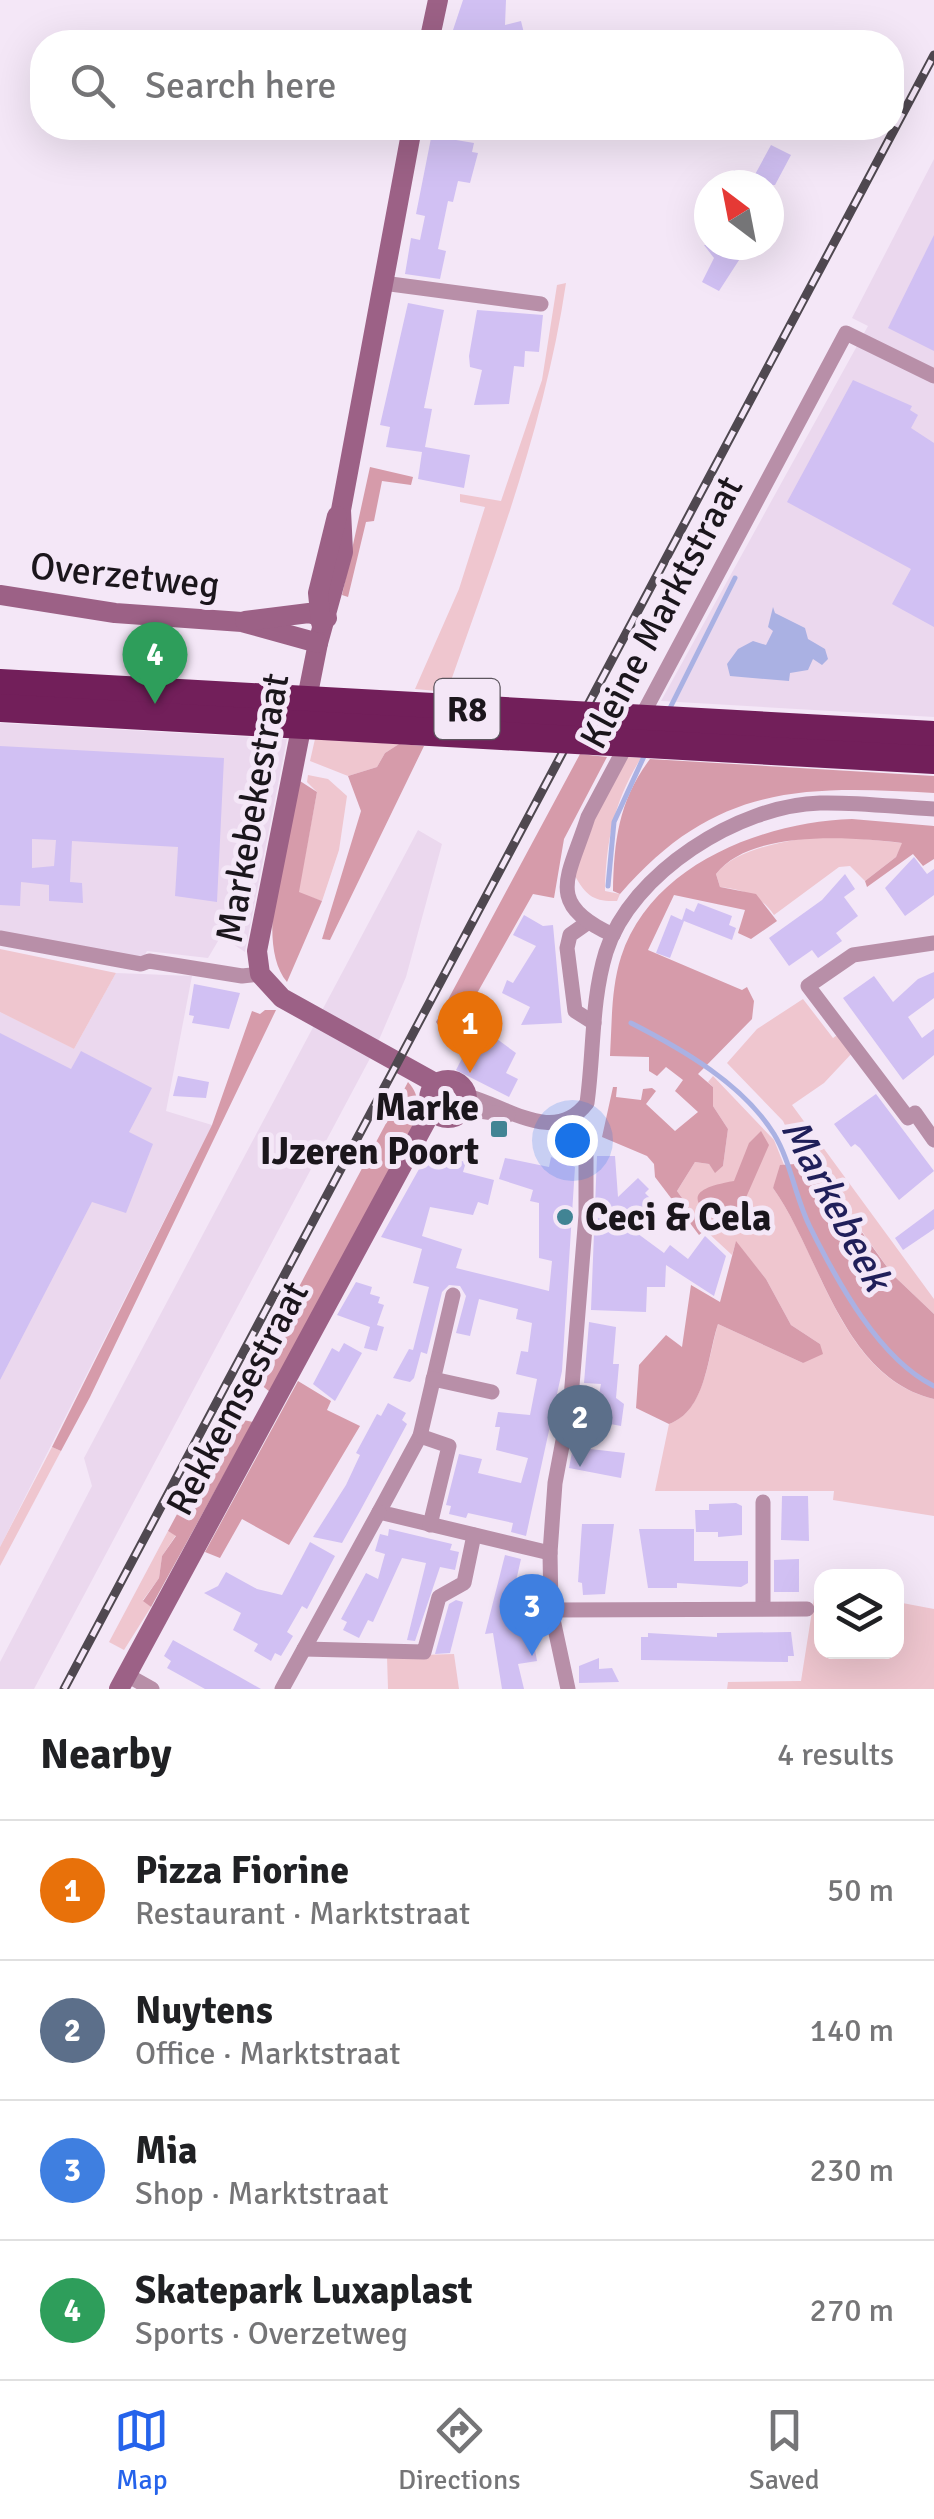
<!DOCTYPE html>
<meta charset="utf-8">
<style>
:root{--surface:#fff;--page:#f6f6f6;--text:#202124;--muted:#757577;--line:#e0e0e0;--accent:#2563eb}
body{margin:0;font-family:Signika,sans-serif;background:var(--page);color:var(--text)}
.controls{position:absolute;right:30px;bottom:30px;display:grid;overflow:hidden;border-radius:20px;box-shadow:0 10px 40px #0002}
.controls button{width:90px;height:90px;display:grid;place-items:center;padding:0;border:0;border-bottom:2px solid var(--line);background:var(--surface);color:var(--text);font:50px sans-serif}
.compass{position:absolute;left:694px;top:170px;width:90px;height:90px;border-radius:50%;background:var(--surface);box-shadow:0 10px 40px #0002;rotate:328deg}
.you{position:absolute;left:572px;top:1140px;width:35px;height:35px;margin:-25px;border:8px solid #fff;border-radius:50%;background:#1a73e8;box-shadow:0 0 0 15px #1a73e833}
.badge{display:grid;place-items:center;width:65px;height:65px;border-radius:50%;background:var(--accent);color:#fff;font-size:32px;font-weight:700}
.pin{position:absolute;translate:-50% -82px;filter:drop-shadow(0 2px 5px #0008)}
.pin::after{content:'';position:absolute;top:52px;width:35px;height:30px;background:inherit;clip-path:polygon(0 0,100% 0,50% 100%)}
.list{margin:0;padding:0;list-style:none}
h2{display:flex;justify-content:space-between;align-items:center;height:130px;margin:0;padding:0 40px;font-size:42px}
h2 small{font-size:32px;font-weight:400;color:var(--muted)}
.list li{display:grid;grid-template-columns:65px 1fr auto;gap:30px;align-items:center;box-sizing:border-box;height:140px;padding:0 40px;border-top:2px solid var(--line)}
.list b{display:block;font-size:38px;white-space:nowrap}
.list p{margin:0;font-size:32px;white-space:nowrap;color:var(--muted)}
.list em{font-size:32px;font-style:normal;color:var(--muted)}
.icon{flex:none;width:55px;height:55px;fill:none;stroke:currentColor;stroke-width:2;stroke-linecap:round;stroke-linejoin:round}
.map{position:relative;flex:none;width:934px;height:1689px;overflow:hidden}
.search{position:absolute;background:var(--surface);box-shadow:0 10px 40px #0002;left:30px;right:30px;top:30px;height:110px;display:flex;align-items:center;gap:25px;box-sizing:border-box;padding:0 35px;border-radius:40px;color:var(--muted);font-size:38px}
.sheet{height:690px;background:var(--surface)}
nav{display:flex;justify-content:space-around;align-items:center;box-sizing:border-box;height:140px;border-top:2px solid var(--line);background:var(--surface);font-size:28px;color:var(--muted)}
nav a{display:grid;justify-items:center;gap:5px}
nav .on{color:var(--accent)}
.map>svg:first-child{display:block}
.built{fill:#ebd8ee}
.green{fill:#efc6cf}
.forest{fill:#d69baa}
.water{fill:#aab1e3}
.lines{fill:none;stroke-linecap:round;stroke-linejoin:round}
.stream{stroke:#aab1e3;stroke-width:5}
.building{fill:#d1c0f3;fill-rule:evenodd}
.street{stroke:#b88fa8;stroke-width:15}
.secondary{stroke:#9c6186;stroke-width:20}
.rail-casing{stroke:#4f4850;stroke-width:9}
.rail{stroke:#f4e7f7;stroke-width:5;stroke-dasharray:15;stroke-linecap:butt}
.highway-bridge{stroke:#721f5a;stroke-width:28}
.poi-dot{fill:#418494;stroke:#f4e7f7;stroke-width:4}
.labels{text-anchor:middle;stroke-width:10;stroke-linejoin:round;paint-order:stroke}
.shield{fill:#f4e7f7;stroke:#5c555e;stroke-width:2.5}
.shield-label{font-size:35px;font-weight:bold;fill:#1b161c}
.street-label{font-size:38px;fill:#1b161c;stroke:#f4e7f7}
.poi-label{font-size:38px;font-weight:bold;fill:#1b161c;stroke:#f4e7f7;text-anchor:end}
.water-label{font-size:40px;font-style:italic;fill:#201f5a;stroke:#f4e7f7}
</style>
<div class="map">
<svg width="934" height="1689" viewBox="0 0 934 1689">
<rect width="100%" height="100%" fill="#f4e7f7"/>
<g class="built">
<polygon points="934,159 934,717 661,701 868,326 852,318"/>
<polygon points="0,723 287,739 245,952 221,936 208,958 147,951 142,960 0,935"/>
<polygon points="418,830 442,844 406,977 375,1049 34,1689 0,1689 0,1662 92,1486 84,1458"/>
<polygon points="116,973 192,976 166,1111 212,1125 0,1547 0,1012 74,1049"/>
</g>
<g class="green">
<path d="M566,283C545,425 494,558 447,692L415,689L459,589L485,507L460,502V494L501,501L542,380L557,285Z"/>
<polygon points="315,739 399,744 385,753 377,767 348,776 310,761"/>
<path d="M626,757L641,758C614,801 606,841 605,891L620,894L617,901C593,902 586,895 575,876L586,835Z"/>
<polygon points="308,775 328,779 347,796 339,850 322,901 298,893 317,792 307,782"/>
<path d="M825,835L903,843L896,857L865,881L850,866L839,867L774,915C762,896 741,889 720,887L716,874C738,846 791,841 825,835Z"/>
<polygon points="0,949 116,973 74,1049 0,1012"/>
<polygon points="803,999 833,1038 840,1033 854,1051 824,1083 792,1105 934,1299 934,1314 892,1274 816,1166 803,1163 783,1121 727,1063 757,1029"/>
<path d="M713,1076L774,1140L784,1165L773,1188C821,1254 840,1377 934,1399V1516L833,1500L834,1491H655L669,1424C705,1411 708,1357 718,1324L803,1363L820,1344L791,1325L766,1279L736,1242L732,1255L705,1230L677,1191L695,1162L709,1164L715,1172L723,1166L728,1129L713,1106V1087L708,1082Z"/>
<polygon points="52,1447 61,1451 0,1566 0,1547"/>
<polygon points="168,1531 176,1535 162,1556 159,1578 143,1600 151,1607 124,1650 109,1642"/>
<polygon points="816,1586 821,1587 822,1652 896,1652 897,1602 934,1609 934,1689 727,1689 728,1682 801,1681"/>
<polygon points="454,1654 459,1689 388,1689 387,1656"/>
</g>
<g class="forest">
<polygon points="370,467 413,477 411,485 382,481 374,521 366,522 348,597 342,595"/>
<polygon points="399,744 424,746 330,940 322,939 361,811 348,776 377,767 385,753"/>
<polygon points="580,754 607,757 564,839 554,898 533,894 462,1020 453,1030 443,1032 436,1022"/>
<path d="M650,759L934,776V793C800,785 714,785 620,894L613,891C614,840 619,800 650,759Z"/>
<path d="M300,781L317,792L299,892L322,901L287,982C252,940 289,832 300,781Z"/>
<path d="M852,819L934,826V859L923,866L913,854L867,887L865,881L896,857L902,843C852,837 751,829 716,874L720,887L756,894L777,921L751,939L738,933L745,910L674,895L648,950L742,990L747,987L754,1001L752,1019L698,1074L713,1087V1106L728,1129L723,1166L715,1173L709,1164L695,1162L677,1191L705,1230L699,1235L655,1177L654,1164L647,1156L602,1137L613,1087H617L616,1097L641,1100L643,1089L652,1088L656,1091L646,1104L675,1131L698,1112L675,1091L683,1080L666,1067L657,1076L649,1071V1057L610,1056C612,1023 611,988 621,957C651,864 764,822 852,819Z"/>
<polygon points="265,1010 276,1010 90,1397 61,1451 52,1447 212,1125 252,1011 260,1014"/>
<path d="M408,1082C423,1098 417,1114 410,1133L270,1392L251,1377Z"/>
<path d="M761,1131L769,1145L730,1234C697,1206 676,1191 734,1181L749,1143Z"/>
<path d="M812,1163L892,1274L934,1314V1399C841,1377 820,1253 773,1188L780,1165Z"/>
<path d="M736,1241L766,1279L791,1325L820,1344L823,1354L803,1363L718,1324C707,1358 706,1411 669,1424L636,1408L639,1365L666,1335L682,1347L691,1285L720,1302Z"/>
<polygon points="298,1381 331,1401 327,1410 360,1426 289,1545 242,1519 220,1558 205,1552"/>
<polygon points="229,1417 253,1422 151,1607 143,1601 159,1578 162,1556 176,1536 168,1531"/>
</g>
<polygon class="water" points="773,607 775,613 805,628 808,639 825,649 828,659 822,665 813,659 808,670 790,673 789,681 730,676 727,664 738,649 753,641 766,645 773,631 768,627"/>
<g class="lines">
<g class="stream">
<polyline points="668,712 735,578"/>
<polyline points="608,886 614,822 646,752"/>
<path d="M631,1023C682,1049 743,1084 774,1134C791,1162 795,1197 810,1227C837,1281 879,1359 934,1386"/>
</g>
</g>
<g class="building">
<polygon points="463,0 506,0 505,25 521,21 524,33 479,42 449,42"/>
<polygon points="433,128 452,128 450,139 474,143 472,152 478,153 470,183 458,181 453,202 448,201 438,249 446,251 440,279 405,274 411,238 420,240 425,216 416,214"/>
<polygon points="771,145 791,155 775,185 726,185 734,170 752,180"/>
<polygon points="934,235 934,351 888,328"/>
<polygon points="704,245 744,245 741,257 719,291 702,282 714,258"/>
<polygon points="408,303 444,310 424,408 432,409 425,447 470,455 464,488 418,479 422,452 386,447 390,427 380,425"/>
<polygon points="477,310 543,315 539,352 525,351 524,367 514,366 509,404 474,405 482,370 470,367 469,356"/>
<polygon points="853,380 912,406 910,410 918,415 911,428 934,443 934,627 892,604 911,569 787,502"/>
<path d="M0,746L224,758L217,902L175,896L178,847L72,841L70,882L82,883L83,903L49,901V885L21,882L20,906L0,905ZM32,839L56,840L54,866L32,868Z"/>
<polygon points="914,857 927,874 934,869 934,895 905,916 885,888"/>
<polygon points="845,874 855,889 844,897 858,916 836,933 842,941 818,958 812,950 789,966 769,938 822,900"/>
<polygon points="698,903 732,916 729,925 736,928 732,940 684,921 670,958 656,953 671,915 682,920 686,908 694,912"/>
<polygon points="524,915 543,926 553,925 562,1023 521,1025 530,1007 502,993 507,980 513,983 536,946 513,935"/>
<polygon points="934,972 934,998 908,1017 922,1038 934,1029 934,1055 903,1080 843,998 874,976 893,1002 918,979"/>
<polygon points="194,984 240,993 229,1029 192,1023 194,1016 189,1015"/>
<polygon points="0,1033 71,1069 81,1051 152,1088 129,1132 153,1144 126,1213 92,1202 0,1380"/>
<polygon points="490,1034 516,1053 506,1073 518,1079 509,1097 456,1070 472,1039 482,1044"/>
<polygon points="178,1076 209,1082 206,1098 173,1096"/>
<polygon points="876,1094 934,1171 899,1200 860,1148 855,1144 851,1147 834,1124"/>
<polygon points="428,1153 466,1162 463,1172 494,1180 488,1205 478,1202 473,1215 430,1207 422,1236 462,1249 456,1268 549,1291 552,1261 539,1258 539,1203 530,1201 533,1190 499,1179 505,1158 549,1167 551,1157 575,1167 562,1371 526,1536 511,1532 513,1523 468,1513 466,1518 449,1514 451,1506 446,1505 459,1454 482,1459 478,1473 521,1483 528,1458 496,1450 500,1427 495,1427 498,1412 530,1415 537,1379 516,1374 521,1351 528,1352 532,1323 516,1319 518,1309 479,1299 470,1336 456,1333 466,1296 460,1286 449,1285 442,1292 427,1354 421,1352 414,1378 410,1382 393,1378 409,1349 413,1350 429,1287 413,1283 422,1249 381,1237"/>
<polygon points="597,1156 615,1156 618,1197 638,1178 649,1189 645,1193 654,1202 630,1228 664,1253 670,1245 688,1259 705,1236 726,1256 714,1296 666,1265 665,1287 647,1287 646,1312 591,1310"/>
<polygon points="934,1209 934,1229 903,1250 895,1238"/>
<polygon points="356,1282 372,1287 370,1294 380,1297 378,1303 384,1305 377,1325 384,1327 377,1351 364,1348 370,1327 337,1315"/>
<polygon points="589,1322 616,1327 613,1364 619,1364 616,1398 624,1404 621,1426 594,1421 601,1384 584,1383"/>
<polygon points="344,1343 362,1353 335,1401 313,1384 332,1348 339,1352"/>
<polygon points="388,1403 406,1413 402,1420 407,1424 360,1511 342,1543 313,1537 346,1485 360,1455 356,1453 377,1414 381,1416"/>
<polygon points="573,1447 625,1453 621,1478 569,1468"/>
<polygon points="782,1496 808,1496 809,1541 781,1540"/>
<polygon points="736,1503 742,1506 742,1535 718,1537 718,1532 696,1532 695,1510 709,1510 709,1504"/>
<polygon points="582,1524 614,1524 605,1594 583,1595 582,1583 578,1582"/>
<polygon points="389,1529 452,1544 450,1550 459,1552 455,1570 440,1567 415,1641 407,1640 426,1563 402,1558 373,1622 368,1620 359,1638 343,1630 347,1622 341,1619 366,1573 378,1579 385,1554 375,1551 380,1534 388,1536"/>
<polygon points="639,1529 694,1529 694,1561 748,1561 748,1583 741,1587 677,1583 677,1588 648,1588"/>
<polygon points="310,1542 335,1556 307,1609 302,1606 287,1632 293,1636 281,1656 275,1653 271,1661 254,1651 258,1644 233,1630 241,1613 204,1593 218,1586 226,1572 257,1589 282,1595"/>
<polygon points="505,1555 521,1559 508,1616 510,1630 531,1627 537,1661 518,1664 524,1689 502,1689 493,1633 485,1634"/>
<polygon points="799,1559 799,1592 774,1592 774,1560"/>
<polygon points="456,1600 463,1602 450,1653 435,1654 449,1604"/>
<polygon points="791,1632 794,1656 788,1656 788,1662 641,1660 641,1637 648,1637 648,1633 717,1637 717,1633"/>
<polygon points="173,1640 238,1676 261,1689 205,1689 167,1668 171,1661 164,1656"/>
<polygon points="599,1658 599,1669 612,1668 619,1682 579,1683 579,1666"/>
</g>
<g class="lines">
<g class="street">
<polyline points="383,283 541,304"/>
<polyline points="587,923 570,935 567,948 575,1011 594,1023"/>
<path d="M613,935C543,903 569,877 588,817L846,333L934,376"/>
<polyline points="0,938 141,964 149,961 242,976 260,974"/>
<polyline points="934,943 853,955 808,986 908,1118 915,1113 934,1140"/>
<path d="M467,1096C507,1106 554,1146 587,1103C594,1053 591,1001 606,952C631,873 739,805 820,803C858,802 896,807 934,809"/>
<polyline points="465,1109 508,1115"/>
<polyline points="568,1120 586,1153 586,1215 571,1398 555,1483 550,1553 551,1610 568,1689"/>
<polyline points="453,1295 420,1436 379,1512 550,1553"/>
<polyline points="433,1379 492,1392"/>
<polyline points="420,1436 449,1446 430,1525"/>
<polyline points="763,1608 763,1502"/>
<polyline points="551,1610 807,1609"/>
<polyline points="304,1649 424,1652 439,1597 464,1583 474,1535"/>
<polyline points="127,1675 152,1689"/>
<polyline points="282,1689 379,1512"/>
</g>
<g class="secondary">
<polyline points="429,42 438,0"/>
<polyline points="412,128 341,510 343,552 318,643 257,951 260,974 282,998 437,1084"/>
<polyline points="0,595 115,613 242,622 318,643"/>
<polyline points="245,621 309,613 327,618"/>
<polyline points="321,623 318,593 337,516"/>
<circle cx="448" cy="1099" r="19"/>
<polyline points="119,1689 432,1110"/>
</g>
<g class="rail-casing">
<polyline id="rail" points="64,1689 934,55"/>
</g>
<use href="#rail" class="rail"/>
<g class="highway-bridge">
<polyline points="0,683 934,735"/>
<polyline points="0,708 934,760"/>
</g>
</g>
<g class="poi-dot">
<rect x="489" y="1119" width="20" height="20" rx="5"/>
<circle cx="565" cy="1217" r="10"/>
</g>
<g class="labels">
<rect class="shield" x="434.5" y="679" width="65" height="60" rx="8"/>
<g class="shield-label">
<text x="467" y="721">R8</text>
</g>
<g class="street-label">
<text transform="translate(125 575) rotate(6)" y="13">Overzetweg</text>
<text transform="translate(661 612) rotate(-62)" y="13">Kleine Marktstraat</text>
<text transform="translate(252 808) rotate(-80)" y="13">Markebekestraat</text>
<text transform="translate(237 1398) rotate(-62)" y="13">Rekkemsestraat</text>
</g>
<g class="poi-label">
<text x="479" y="1120">Marke<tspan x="479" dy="44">IJzeren Poort</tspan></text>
<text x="585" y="1230" text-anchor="start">Ceci &amp; Cela</text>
</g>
<g class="water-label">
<text transform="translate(837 1204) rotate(62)" y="14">Markebeek</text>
</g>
</g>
</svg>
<div class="controls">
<button><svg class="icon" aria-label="layers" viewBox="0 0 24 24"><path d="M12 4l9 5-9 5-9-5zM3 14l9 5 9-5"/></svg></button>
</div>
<svg class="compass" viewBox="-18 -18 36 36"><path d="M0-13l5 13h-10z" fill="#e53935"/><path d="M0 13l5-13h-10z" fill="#757577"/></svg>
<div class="you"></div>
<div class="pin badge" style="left:470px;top:1073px;background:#e8710a">1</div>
<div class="pin badge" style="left:580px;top:1467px;background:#5c6f8a">2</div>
<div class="pin badge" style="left:532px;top:1656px;background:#3f7fe0">3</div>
<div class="pin badge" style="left:155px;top:704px;background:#2e9e5b">4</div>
<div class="search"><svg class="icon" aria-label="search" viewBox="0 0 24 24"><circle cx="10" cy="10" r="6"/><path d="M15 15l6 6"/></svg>Search here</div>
</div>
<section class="sheet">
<h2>Nearby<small>4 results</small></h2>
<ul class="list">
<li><span class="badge" style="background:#e8710a">1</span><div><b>Pizza Fiorine</b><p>Restaurant · Marktstraat</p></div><em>50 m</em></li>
<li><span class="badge" style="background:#5c6f8a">2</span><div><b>Nuytens</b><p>Office · Marktstraat</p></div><em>140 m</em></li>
<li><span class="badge" style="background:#3f7fe0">3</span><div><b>Mia</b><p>Shop · Marktstraat</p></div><em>230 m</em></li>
<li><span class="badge" style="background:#2e9e5b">4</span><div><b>Skatepark Luxaplast</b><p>Sports · Overzetweg</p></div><em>270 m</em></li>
</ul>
</section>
<nav>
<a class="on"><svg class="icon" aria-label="map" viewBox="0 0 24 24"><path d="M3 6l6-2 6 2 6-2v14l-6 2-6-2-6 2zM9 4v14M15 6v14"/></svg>Map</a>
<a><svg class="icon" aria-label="directions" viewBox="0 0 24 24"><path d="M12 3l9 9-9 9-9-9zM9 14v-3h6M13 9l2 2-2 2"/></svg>Directions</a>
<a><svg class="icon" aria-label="saved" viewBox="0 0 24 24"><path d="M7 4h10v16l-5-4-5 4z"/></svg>Saved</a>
</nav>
